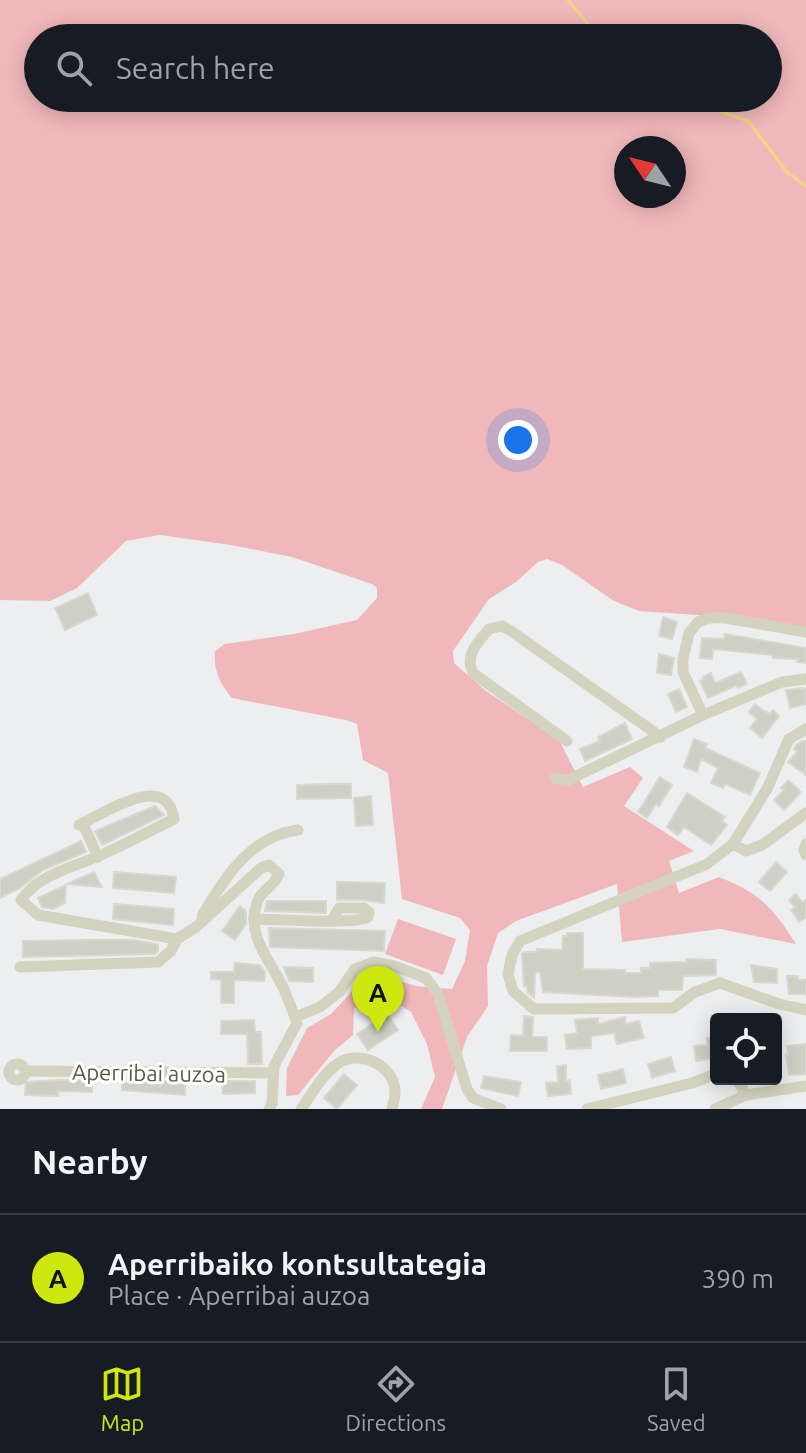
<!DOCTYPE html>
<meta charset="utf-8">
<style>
:root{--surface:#171b24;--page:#20242c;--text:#f1f3f6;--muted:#9ea1a6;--line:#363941;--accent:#cde70f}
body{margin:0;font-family:Ubuntu,sans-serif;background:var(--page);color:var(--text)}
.controls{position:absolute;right:24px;bottom:24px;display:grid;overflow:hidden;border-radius:8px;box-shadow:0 4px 20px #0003}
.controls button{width:72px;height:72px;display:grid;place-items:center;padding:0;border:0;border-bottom:2px solid var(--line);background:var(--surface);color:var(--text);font:40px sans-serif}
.compass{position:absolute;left:614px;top:136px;width:72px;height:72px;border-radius:50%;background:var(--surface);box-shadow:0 4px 20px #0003;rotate:305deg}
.you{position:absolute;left:518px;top:440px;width:28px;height:28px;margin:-20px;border:6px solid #fff;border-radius:50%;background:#1a73e8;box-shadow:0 0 0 12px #1a73e833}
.badge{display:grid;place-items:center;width:52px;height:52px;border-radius:50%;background:var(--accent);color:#111;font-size:26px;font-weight:700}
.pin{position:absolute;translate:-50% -66px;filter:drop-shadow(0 2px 4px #0008)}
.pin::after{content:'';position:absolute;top:42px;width:28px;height:24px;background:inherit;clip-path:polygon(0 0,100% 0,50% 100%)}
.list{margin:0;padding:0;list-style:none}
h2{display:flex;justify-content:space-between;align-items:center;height:104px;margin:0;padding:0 32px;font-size:34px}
h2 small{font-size:26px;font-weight:400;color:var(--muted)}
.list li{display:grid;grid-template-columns:52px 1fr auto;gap:24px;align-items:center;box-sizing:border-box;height:128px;padding:0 32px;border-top:2px solid var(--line)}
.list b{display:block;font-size:30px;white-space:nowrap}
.list p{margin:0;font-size:26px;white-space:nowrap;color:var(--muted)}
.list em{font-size:26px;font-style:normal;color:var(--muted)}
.icon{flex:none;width:44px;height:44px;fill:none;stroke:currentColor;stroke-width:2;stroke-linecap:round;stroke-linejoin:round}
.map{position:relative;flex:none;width:806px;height:1109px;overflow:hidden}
.search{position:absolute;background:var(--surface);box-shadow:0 4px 20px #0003;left:24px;right:24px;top:24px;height:88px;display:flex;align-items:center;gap:20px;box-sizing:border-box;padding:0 28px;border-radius:44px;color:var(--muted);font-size:30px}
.sheet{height:232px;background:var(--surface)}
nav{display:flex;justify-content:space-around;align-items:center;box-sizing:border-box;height:112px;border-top:2px solid var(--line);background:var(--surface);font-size:22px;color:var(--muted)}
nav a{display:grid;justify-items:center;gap:4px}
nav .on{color:var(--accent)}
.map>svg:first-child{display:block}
.green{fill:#f1b8bb;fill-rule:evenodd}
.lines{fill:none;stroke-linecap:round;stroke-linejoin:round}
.stream{stroke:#f0d682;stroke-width:3}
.building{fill:#ced0c6;stroke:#d7d9d0;stroke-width:2}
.minor{stroke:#d3d3bf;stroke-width:11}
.labels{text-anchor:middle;stroke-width:6;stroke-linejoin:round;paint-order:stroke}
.street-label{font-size:22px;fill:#5a5b44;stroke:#fff}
</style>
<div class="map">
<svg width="806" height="1109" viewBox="0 0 806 1109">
<rect width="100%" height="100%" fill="#edeef0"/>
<g class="green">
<path d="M0,0H806V633L726,617L639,611L614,601L562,565L547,559L538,562L516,582L489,599L453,651L454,663L486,691L559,740L583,787L630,767L643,778L624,806L694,851L669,861L679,893L719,877C760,893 773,908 796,944L720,929L622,942L617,884L516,921L498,933L487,966L488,1006L467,1037L442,1109H421L435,1077L427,1044L411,1012L386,996L354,1008L353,1035L334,1051L298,1095L286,1096L287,1068L307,1028L331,1014L356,987L377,974L416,986L452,989L465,961L470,930L460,918L402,899L388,773L363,760L357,724L346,720L232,698C220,684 213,670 215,651L225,644L294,634L357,620L377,598V588L372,584L292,557L231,545L160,535L126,541L77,588L50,601L0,600ZM38,38H768V98H38ZM626,148H674V196H626Z"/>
<polygon points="398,919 456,939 443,975 385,954"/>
</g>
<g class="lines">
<g class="stream">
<polyline points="568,0 599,38"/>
<polyline points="681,98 748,121 787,172 806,186"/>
</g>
</g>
<g class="building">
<polygon points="88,593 97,615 65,630 55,608"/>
<polygon points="663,617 677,622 672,639 659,636"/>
<polygon points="725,634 806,648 806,663 797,662 798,659 773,658 773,655 713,649 712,659 700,658 702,638 724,639"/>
<polygon points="659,654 674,658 671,675 657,673"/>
<polygon points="741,672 747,684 738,688 737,685 708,698 700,681 704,679 703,677 711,673 715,683"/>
<polygon points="802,688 806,689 806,704 790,708 786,690"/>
<polygon points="679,689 687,707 676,712 668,694"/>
<polygon points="755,704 764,711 770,714 773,710 779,716 762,738 750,728 757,719 749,712"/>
<polygon points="625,723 632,739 585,761 580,749 600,741 598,737"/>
<polygon points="694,739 707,744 705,748 760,773 750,795 725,784 723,788 711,783 718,768 701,759 697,772 684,767"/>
<polygon points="803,741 806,741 806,775 788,762 797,752 794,749 796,745"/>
<polygon points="660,777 672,785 659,806 656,804 647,818 638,812"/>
<polygon points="788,780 801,792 784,810 774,800 784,790 781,788"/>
<polygon points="327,784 351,784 351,798 297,799 297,785"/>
<polygon points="687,793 725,817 722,821 727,825 711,845 684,827 678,835 667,827"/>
<polygon points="371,796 373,825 356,826 354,798"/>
<polygon points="155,806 164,815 102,845 95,831"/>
<polygon points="81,841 86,852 43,870 20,888 0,898 0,879"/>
<polygon points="776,862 787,872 770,891 759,882"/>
<polygon points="94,872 102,887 67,884"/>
<polygon points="114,872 176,877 174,893 113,888"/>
<polygon points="337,882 385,883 384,903 364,900 337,900"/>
<polygon points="66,885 65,903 53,909 42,907 38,898"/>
<polygon points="796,894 802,902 806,900 806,917 799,922 791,910 795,908 789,900"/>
<polygon points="267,901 326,901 326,913 265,911"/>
<polygon points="114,904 174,909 173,925 113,919"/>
<polygon points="240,906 246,911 246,924 235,940 222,931"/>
<polygon points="269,928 385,931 384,951 270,947"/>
<polygon points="567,933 583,933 583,969 625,970 625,973 641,973 641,968 650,968 650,963 686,962 686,959 716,960 716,975 683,976 682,990 658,990 658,996 632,997 543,992 540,972 535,972 534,998 527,992 527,986 524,986 522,954 523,952 537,952 537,949 562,950 563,936 567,936"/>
<polygon points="86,940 133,940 158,944 158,951 155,954 23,957 23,941"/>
<polygon points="235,963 260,965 265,972 264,981 234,980 234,1003 221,1003 221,980 211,979 211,972 234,972"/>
<polygon points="751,965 777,969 777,983 754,982"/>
<polygon points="284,967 313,968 313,982 289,981"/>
<polygon points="787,976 798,976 798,980 806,980 806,994 789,994"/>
<polygon points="387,1014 398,1030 368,1050 357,1034"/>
<polygon points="524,1016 533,1017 532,1037 547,1037 547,1051 510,1051 511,1035 523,1036"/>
<polygon points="625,1017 626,1024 639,1021 644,1038 617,1044 614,1033 591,1036 591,1048 567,1049 565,1035 577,1033 575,1020 598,1018 598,1024"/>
<polygon points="254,1020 255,1032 261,1032 262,1064 248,1064 247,1034 221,1034 221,1021"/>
<polygon points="716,1037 716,1058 696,1061 694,1046 707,1045 707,1038"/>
<polygon points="806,1044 806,1074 789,1075 786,1055 788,1055 787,1046"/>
<polygon points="671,1057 675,1071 652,1078 648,1064"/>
<polygon points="566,1065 566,1081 570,1080 571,1094 548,1096 546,1083 558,1082 557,1066"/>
<polygon points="623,1069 626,1083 601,1089 598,1075"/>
<polygon points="344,1074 357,1085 337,1109 324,1098"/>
<polygon points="484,1076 521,1082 518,1096 481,1088"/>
<polygon points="59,1080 92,1080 92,1092 58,1091 58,1096 25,1095 26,1082"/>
<polygon points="122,1080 185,1081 185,1095 122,1090"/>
<polygon points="222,1081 255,1081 255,1093 223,1094"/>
</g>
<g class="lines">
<g class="minor">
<polyline points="703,715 683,672 683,659 689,633 698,622 709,618 725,618 806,632"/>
<polyline points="806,729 789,739 767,789 733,844 707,864 520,941 512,955 508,974 513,991 534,1009 673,1008 695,992 720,983 779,1004 806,1010"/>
<path d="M567,741L473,673C464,656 478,642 489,629L502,626L511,631L661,737"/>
<polyline points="555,778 566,781 703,715 782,682 806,679"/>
<polyline points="83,824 98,857"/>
<path d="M79,825C105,813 167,770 174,819C150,831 126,844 101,855C74,867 39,874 21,900L38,915L177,939L196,927L261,868L269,865L279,874C274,886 264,889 259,898C243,932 269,959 283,987C288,999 293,1011 297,1023L274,1066L272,1104L269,1109"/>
<polyline points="733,844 746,851 762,845 806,813"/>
<polyline points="806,844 804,850 806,855"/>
<path d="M202,916C225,878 250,836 298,830"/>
<path d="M254,919C275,919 355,925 368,917L369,912L364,908H339L332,920"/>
<polyline points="20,967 158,962 171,951 177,939"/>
<polyline points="295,1017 320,1007 339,992 355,969 374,962 394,966 426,978 438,994 467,1089 473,1098 501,1109"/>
<circle cx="17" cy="1072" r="8"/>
<polyline points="25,1071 273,1073"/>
<polyline points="737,1079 746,1095"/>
<path d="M301,1109C312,1094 321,1076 337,1064C358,1049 393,1064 395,1090C396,1096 393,1103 392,1109"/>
<polyline points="587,1109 692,1083 716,1074"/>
<polyline points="715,1109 746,1095 806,1086"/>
</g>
</g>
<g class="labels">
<g class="street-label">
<text transform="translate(149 1073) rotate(1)" y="8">Aperribai auzoa</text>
</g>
</g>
</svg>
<div class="controls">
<button><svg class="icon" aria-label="locate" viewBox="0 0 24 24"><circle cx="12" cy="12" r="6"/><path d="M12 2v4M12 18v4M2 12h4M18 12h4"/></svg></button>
</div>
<svg class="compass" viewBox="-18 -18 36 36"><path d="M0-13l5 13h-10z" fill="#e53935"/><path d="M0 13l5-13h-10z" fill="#9ea1a6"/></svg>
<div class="you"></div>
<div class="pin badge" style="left:378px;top:1032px">A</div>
<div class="search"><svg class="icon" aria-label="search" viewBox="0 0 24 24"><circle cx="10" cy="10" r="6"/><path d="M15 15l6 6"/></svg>Search here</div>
</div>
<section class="sheet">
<h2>Nearby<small></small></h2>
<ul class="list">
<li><span class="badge">A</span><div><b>Aperribaiko kontsultategia</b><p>Place · Aperribai auzoa</p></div><em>390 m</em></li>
</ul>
</section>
<nav>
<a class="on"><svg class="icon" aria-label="map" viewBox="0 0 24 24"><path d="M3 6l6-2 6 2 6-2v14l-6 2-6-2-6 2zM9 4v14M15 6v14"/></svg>Map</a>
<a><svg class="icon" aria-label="directions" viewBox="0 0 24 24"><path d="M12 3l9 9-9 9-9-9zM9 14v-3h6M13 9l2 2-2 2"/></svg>Directions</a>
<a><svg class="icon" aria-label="saved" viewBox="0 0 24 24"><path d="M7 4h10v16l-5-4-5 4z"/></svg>Saved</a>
</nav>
